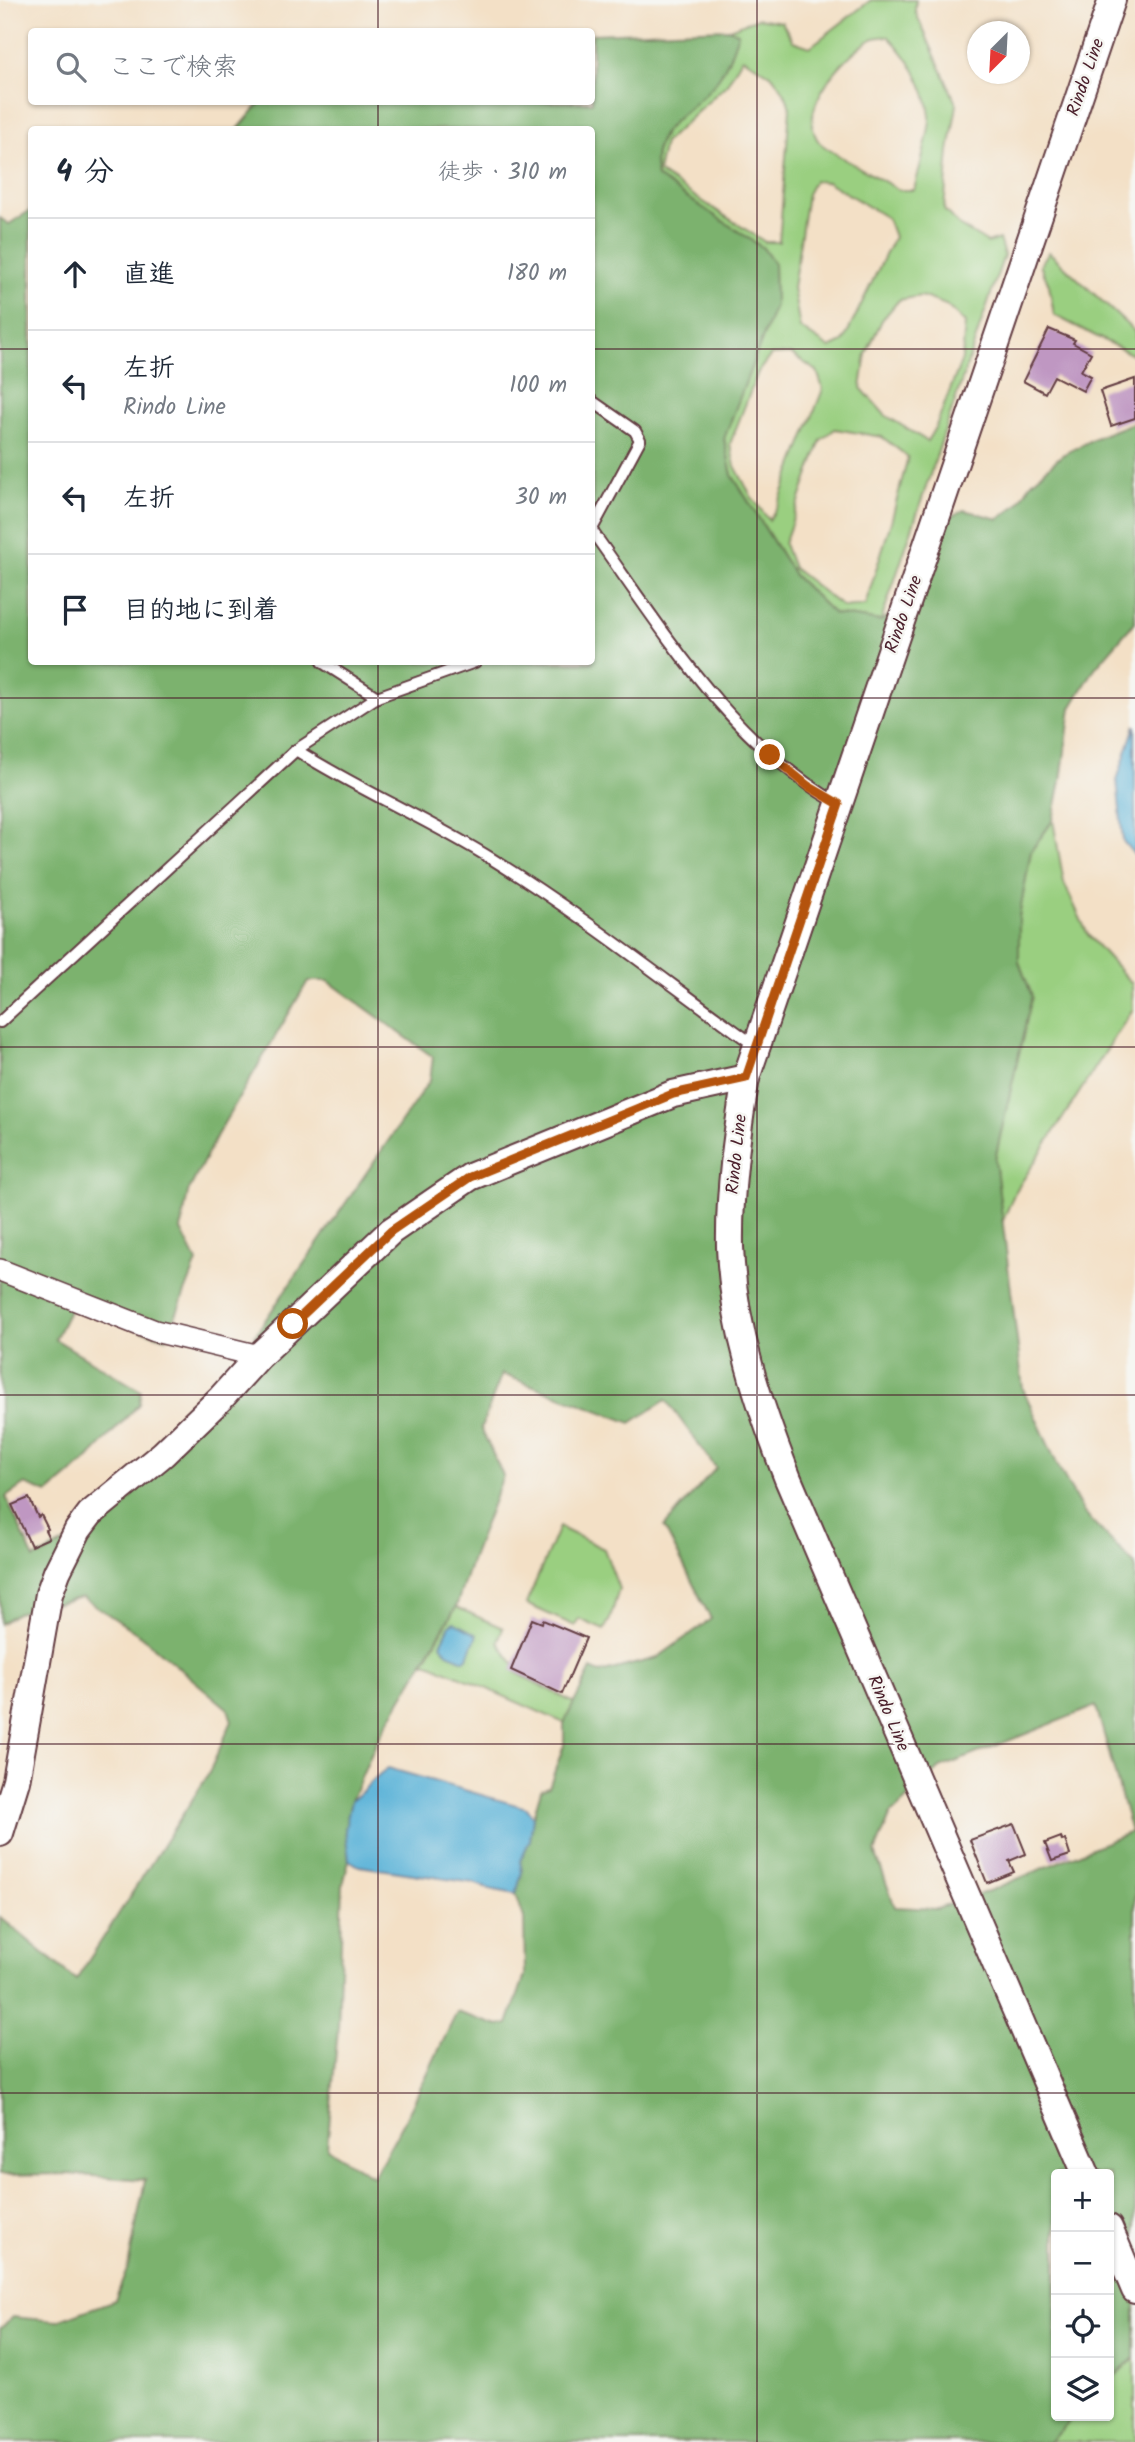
<!DOCTYPE html>
<html lang="ja">
<meta charset="utf-8">
<style>
:root{--surface:#fff;--page:#f2f2f3;--text:#1f2937;--muted:#747a83;--line:#e0e1e3}
body{margin:0;font-family:Kalam,"Klee One",sans-serif;background:var(--page);color:var(--text)}
.controls{position:absolute;right:21px;bottom:21px;display:grid;overflow:hidden;border-radius:7px;box-shadow:0 2px 5px #0004}
.controls button{width:63px;height:63px;display:grid;place-items:center;padding:0;border:0;border-bottom:2px solid var(--line);background:var(--surface);color:var(--text);font:35px sans-serif}
.compass{position:absolute;left:967px;top:21px;width:63px;height:63px;border-radius:50%;background:var(--surface);box-shadow:0 2px 5px #0004;rotate:204deg}
.stop{position:absolute;width:21px;height:21px;margin:-16px;border:5px solid #b45309;border-radius:50%;background:#fff}
.stop.end{background:#b45309;border-color:#fff;box-shadow:0 2px 7px #0008}
.list{margin:0;padding:0;list-style:none}
h2{display:flex;justify-content:space-between;align-items:center;height:91px;margin:0;padding:0 28px;font-size:30px}
h2 small{font-size:23px;font-weight:400;color:var(--muted)}
.list li{display:grid;grid-template-columns:46px 1fr auto;gap:21px;align-items:center;box-sizing:border-box;height:112px;padding:0 28px;border-top:2px solid var(--line)}
.list b{display:block;font-size:26px;white-space:nowrap}
.list p{margin:0;font-size:23px;white-space:nowrap;color:var(--muted)}
.list em{font-size:23px;font-style:normal;color:var(--muted)}
.icon{flex:none;width:38px;height:38px;fill:none;stroke:currentColor;stroke-width:2;stroke-linecap:round;stroke-linejoin:round}
.map{position:relative;flex:none;width:1135px;height:2442px;overflow:hidden}
.search{position:absolute;background:var(--surface);box-shadow:0 2px 5px #0004;left:28px;top:28px;width:567px;height:77px;display:flex;align-items:center;gap:18px;box-sizing:border-box;padding:0 24px;border-radius:7px;color:var(--muted);font-size:26px}
.panel{position:absolute;background:var(--surface);box-shadow:0 2px 5px #0004;left:28px;top:126px;width:567px;height:539px;border-radius:7px}
.map>svg:first-child{display:block}
.green{fill:#9acf80;stroke:#727756;stroke-width:2;fill-rule:evenodd}
.forest{fill:#7bb26e;stroke:#62684c;stroke-width:2;fill-rule:evenodd}
.water{fill:#5bb3d8;stroke:#526982;stroke-width:2}
.building{fill:#bf97c2}
.lines{fill:none;stroke-linecap:round;stroke-linejoin:round}
.service-casing{stroke:#633c42;stroke-width:14}
.minor-casing{stroke:#633c42;stroke-width:24}
.tertiary-casing{stroke:#633c42;stroke-width:30}
.service{stroke:#fff;stroke-width:10}
.minor{stroke:#fff;stroke-width:21}
.tertiary{stroke:#fff;stroke-width:26}
.route{stroke:#b45309;stroke-width:9}
.grid{fill:none;stroke:#4a1f2b;stroke-width:2;stroke-opacity:0.55}
.labels{text-anchor:middle;stroke-width:5;stroke-linejoin:round;paint-order:stroke}
.street-label{font-size:18px;fill:#4a1f2b;stroke:#f6f6f2}
</style>
<div class="map">
<svg width="1135" height="2442" viewBox="0 0 1135 2442">
<rect width="100%" height="100%" fill="#f6f6f2"/>
<filter id="ink" filterUnits="userSpaceOnUse"><feTurbulence type="fractalNoise" baseFrequency=".0143" numOctaves="2"/><feDisplacementMap in="SourceGraphic" scale="14" xChannelSelector="R" yChannelSelector="G"/><feConvolveMatrix kernelMatrix="1 2 1 2 8 2 1 2 1" color-interpolation-filters="sRGB"/></filter>
<filter id="wash" filterUnits="userSpaceOnUse"><feTurbulence type="fractalNoise" baseFrequency=".00686" numOctaves="4" result="noise"/><feDisplacementMap in="SourceGraphic" scale="28" xChannelSelector="R" yChannelSelector="G"/><feGaussianBlur stdDeviation="1.57" result="paint"/><feColorMatrix in="noise" values="0 0 0 0 0 0 0 0 0 0 0 0 0 0 0 0 0 1.4 0 .05"/><feComposite in="paint" operator="in"/></filter>
<g filter="url(#wash)">
<rect width="100%" height="100%" fill="#f3e0c6"/>
<g class="green">
<path d="M871,0H916L915,11L957,105L949,151L944,210L960,226L988,243L999,239L1004,255L881,621L834,614L794,575L732,475L724,438L775,305L774,264L763,248L657,177C646,128 689,115 715,82C727,68 732,50 738,33L729,29L758,18L782,22L793,41L810,47ZM888,36C908,56 927,85 930,116C931,130 918,173 914,190H899C886,182 825,150 819,142C795,109 844,55 872,39C876,37 883,37 888,36ZM742,58C768,72 782,78 790,108L779,242H765L658,172L664,143L727,84ZM814,181L828,182L887,218L894,237L843,342L830,348L800,328L793,288L807,194ZM921,296L946,305L965,323L962,359L936,426L927,441L885,415L861,388L866,354L882,320L899,300ZM791,354L817,371L823,389L777,507L769,520L751,496L735,466L730,444L758,372L771,355ZM835,429L882,437L908,457L891,522L865,605L843,607L793,568L784,544L821,440Z"/>
<polygon points="1049,252 1135,332 1135,356 1054,315 1049,285 1040,265"/>
<polygon points="1053,820 1064,883 1088,935 1132,984 1133,1009 1014,1194 1002,1223 995,1159 1032,996 1019,962 1019,917 1031,851"/>
<polygon points="559,1527 604,1549 619,1589 610,1619 604,1630 579,1619 575,1626 526,1604"/>
<polygon points="456,1607 503,1628 498,1642 513,1663 515,1672 574,1703 564,1723 429,1663 424,1663"/>
<polygon points="1135,2358 1135,2442 1049,2442 1074,2416 1109,2416 1109,2381"/>
</g>
<path class="forest" d="M728,29L738,33C733,50 727,67 716,82C690,115 645,128 657,177L763,248L774,264L775,305L724,439L732,475L794,575L834,614L881,621L914,600L951,516L964,510L999,519L1018,504L1032,482L1062,455L1097,437L1135,422V622L1095,668L1071,708L1061,781L1053,820L1031,851L1019,917V962L1032,996L995,1159L1023,1389L1057,1464L1084,1513L1135,1565V2358L1109,2381V2174H1056V2416H1074L1049,2442H0V2329L12,2317L57,2321L115,2300L128,2267L145,2180L67,2174L0,2175V1917L76,1980L208,1775L232,1721L228,1709L141,1636L82,1597L17,1613L0,1624V218L9,224L31,210L32,662H592V130L238,129L261,102H592V34ZM308,981H328L433,1057L430,1080L255,1335L263,1358L66,1542L34,1559L6,1497L25,1484L48,1493L85,1462L139,1404L141,1391L55,1339L70,1309L167,1338L197,1262L181,1230L188,1192L217,1135ZM502,1374L631,1423L666,1400L716,1468L664,1527L711,1619L657,1658L600,1673L591,1669L564,1723V1745L549,1787L541,1790L533,1817L530,1840L520,1861L522,1872L516,1894L524,1918L525,1975L508,2024L499,2026L457,2012L407,2116L373,2177L327,2148L338,2029L343,1885L349,1860L345,1829L351,1801L378,1739L456,1607L472,1558L503,1476L481,1428ZM1096,1706L1131,1832L986,1892L937,1909L895,1907L875,1852L891,1814L940,1768Z"/>
<g class="water">
<polygon points="1135,725 1135,856 1123,841 1117,780"/>
<polygon points="454,1622 477,1635 468,1657 464,1660 447,1653 441,1644 450,1625"/>
<path d="M388,1768L527,1808L533,1817L530,1840L520,1861L522,1872L516,1894L489,1889L474,1883L359,1866L349,1860L345,1829L351,1801C365,1791 373,1777 388,1768Z"/>
</g>
<g id="blocks">
<g class="building">
<polygon points="1049,329 1075,340 1073,343 1091,353 1081,371 1091,376 1083,391 1054,376 1045,393 1023,381"/>
<polygon points="1135,379 1135,418 1111,426 1100,391"/>
<polygon points="29,1498 38,1517 41,1515 48,1529 45,1530 49,1538 31,1546 12,1505"/>
<polygon points="532,1619 542,1623 543,1620 586,1638 562,1694 511,1670"/>
<polygon points="1014,1824 1026,1854 1009,1861 1014,1872 987,1883 970,1840"/>
<polygon points="1061,1837 1062,1841 1065,1840 1070,1855 1052,1861 1045,1843"/>
</g>
</g>
</g>
<g filter="url(#ink)">
<use href="#blocks" fill-opacity="0" stroke="#633c42" stroke-width="2"/>
<g class="lines">
<g class="service-casing">
<g id="service">
<polyline points="592,401 635,431 640,440 592,529"/>
<path d="M592,531C663,630 730,742 839,804"/>
<polyline points="322,662 377,697"/>
<path d="M296,750C359,790 428,819 492,859C584,916 669,984 757,1047"/>
<polyline points="0,1022 296,750 377,697 475,662"/>
</g>
</g>
<g class="minor-casing">
<polyline id="minor" points="0,1270 155,1331 259,1356"/>
</g>
<g class="tertiary-casing">
<g id="tertiary">
<polyline points="0,1833 16,1781 49,1594 57,1572 78,1530 90,1514 163,1454 221,1398 259,1356 391,1231 470,1177 673,1094 746,1078"/>
<path d="M1086,2174L788,1479C759,1405 733,1328 730,1247C729,1190 737,1134 746,1078L1112,0"/>
<polyline points="1109,2228 1135,2290"/>
</g>
</g>
<use href="#service" class="service"/>
<use href="#minor" class="minor"/>
<use href="#tertiary" class="tertiary"/>
</g>
</g>
<g class="lines" filter="url(#ink)">
<polyline class="route" points="293,1324 391,1231 470,1177 673,1094 746,1078 839,804 808,786 770,755"/>
</g>
<path class="grid" d="M378,0V32M757,0V2442M378,102V130M0,349H32M592,349H1135M378,662V2442M0,698H1135M0,1047H1135M0,1395H1135M0,1744H1135M0,2093H1135"/>
<g class="labels">
<g class="street-label">
<text transform="translate(1085 77) rotate(-71)" y="6">Rindo Line</text>
<text transform="translate(903 614) rotate(-71)" y="6">Rindo Line</text>
<text transform="translate(736 1154) rotate(-84)" y="6">Rindo Line</text>
<text transform="translate(889 1713) rotate(67)" y="6">Rindo Line</text>
</g>
</g>
</svg>
<div class="controls">
<button>+</button>
<button>−</button>
<button><svg class="icon" aria-label="locate" viewBox="0 0 24 24"><circle cx="12" cy="12" r="6"/><path d="M12 2v4M12 18v4M2 12h4M18 12h4"/></svg></button>
<button><svg class="icon" aria-label="layers" viewBox="0 0 24 24"><path d="M12 4l9 5-9 5-9-5zM3 14l9 5 9-5"/></svg></button>
</div>
<svg class="compass" viewBox="-18 -18 36 36"><path d="M0-13l5 13h-10z" fill="#e53935"/><path d="M0 13l5-13h-10z" fill="#747a83"/></svg>
<div class="stop" style="left:293px;top:1324px"></div>
<div class="stop end" style="left:770px;top:755px"></div>
<div class="search"><svg class="icon" aria-label="search" viewBox="0 0 24 24"><circle cx="10" cy="10" r="6"/><path d="M15 15l6 6"/></svg>ここで検索</div>
<section class="panel">
<h2>4 分<small>徒歩 · 310 m</small></h2>
<ul class="list">
<li><svg class="icon" aria-label="ahead" viewBox="0 0 24 24"><path d="M12 20V5M6 11l6-6 6 6"/></svg><div><b>直進</b></div><em>180 m</em></li>
<li><svg class="icon" aria-label="left" viewBox="0 0 24 24"><path d="M17 20v-9H6M10 6l-5 5 5 5"/></svg><div><b>左折</b><p>Rindo Line</p></div><em>100 m</em></li>
<li><svg class="icon" aria-label="left" viewBox="0 0 24 24"><path d="M17 20v-9H6M10 6l-5 5 5 5"/></svg><div><b>左折</b></div><em>30 m</em></li>
<li><svg class="icon" aria-label="arrive" viewBox="0 0 24 24"><path d="M6 21V4h12l-3 4 3 4H6"/></svg><div><b>目的地に到着</b></div></li>
</ul>
</section>
</div>
